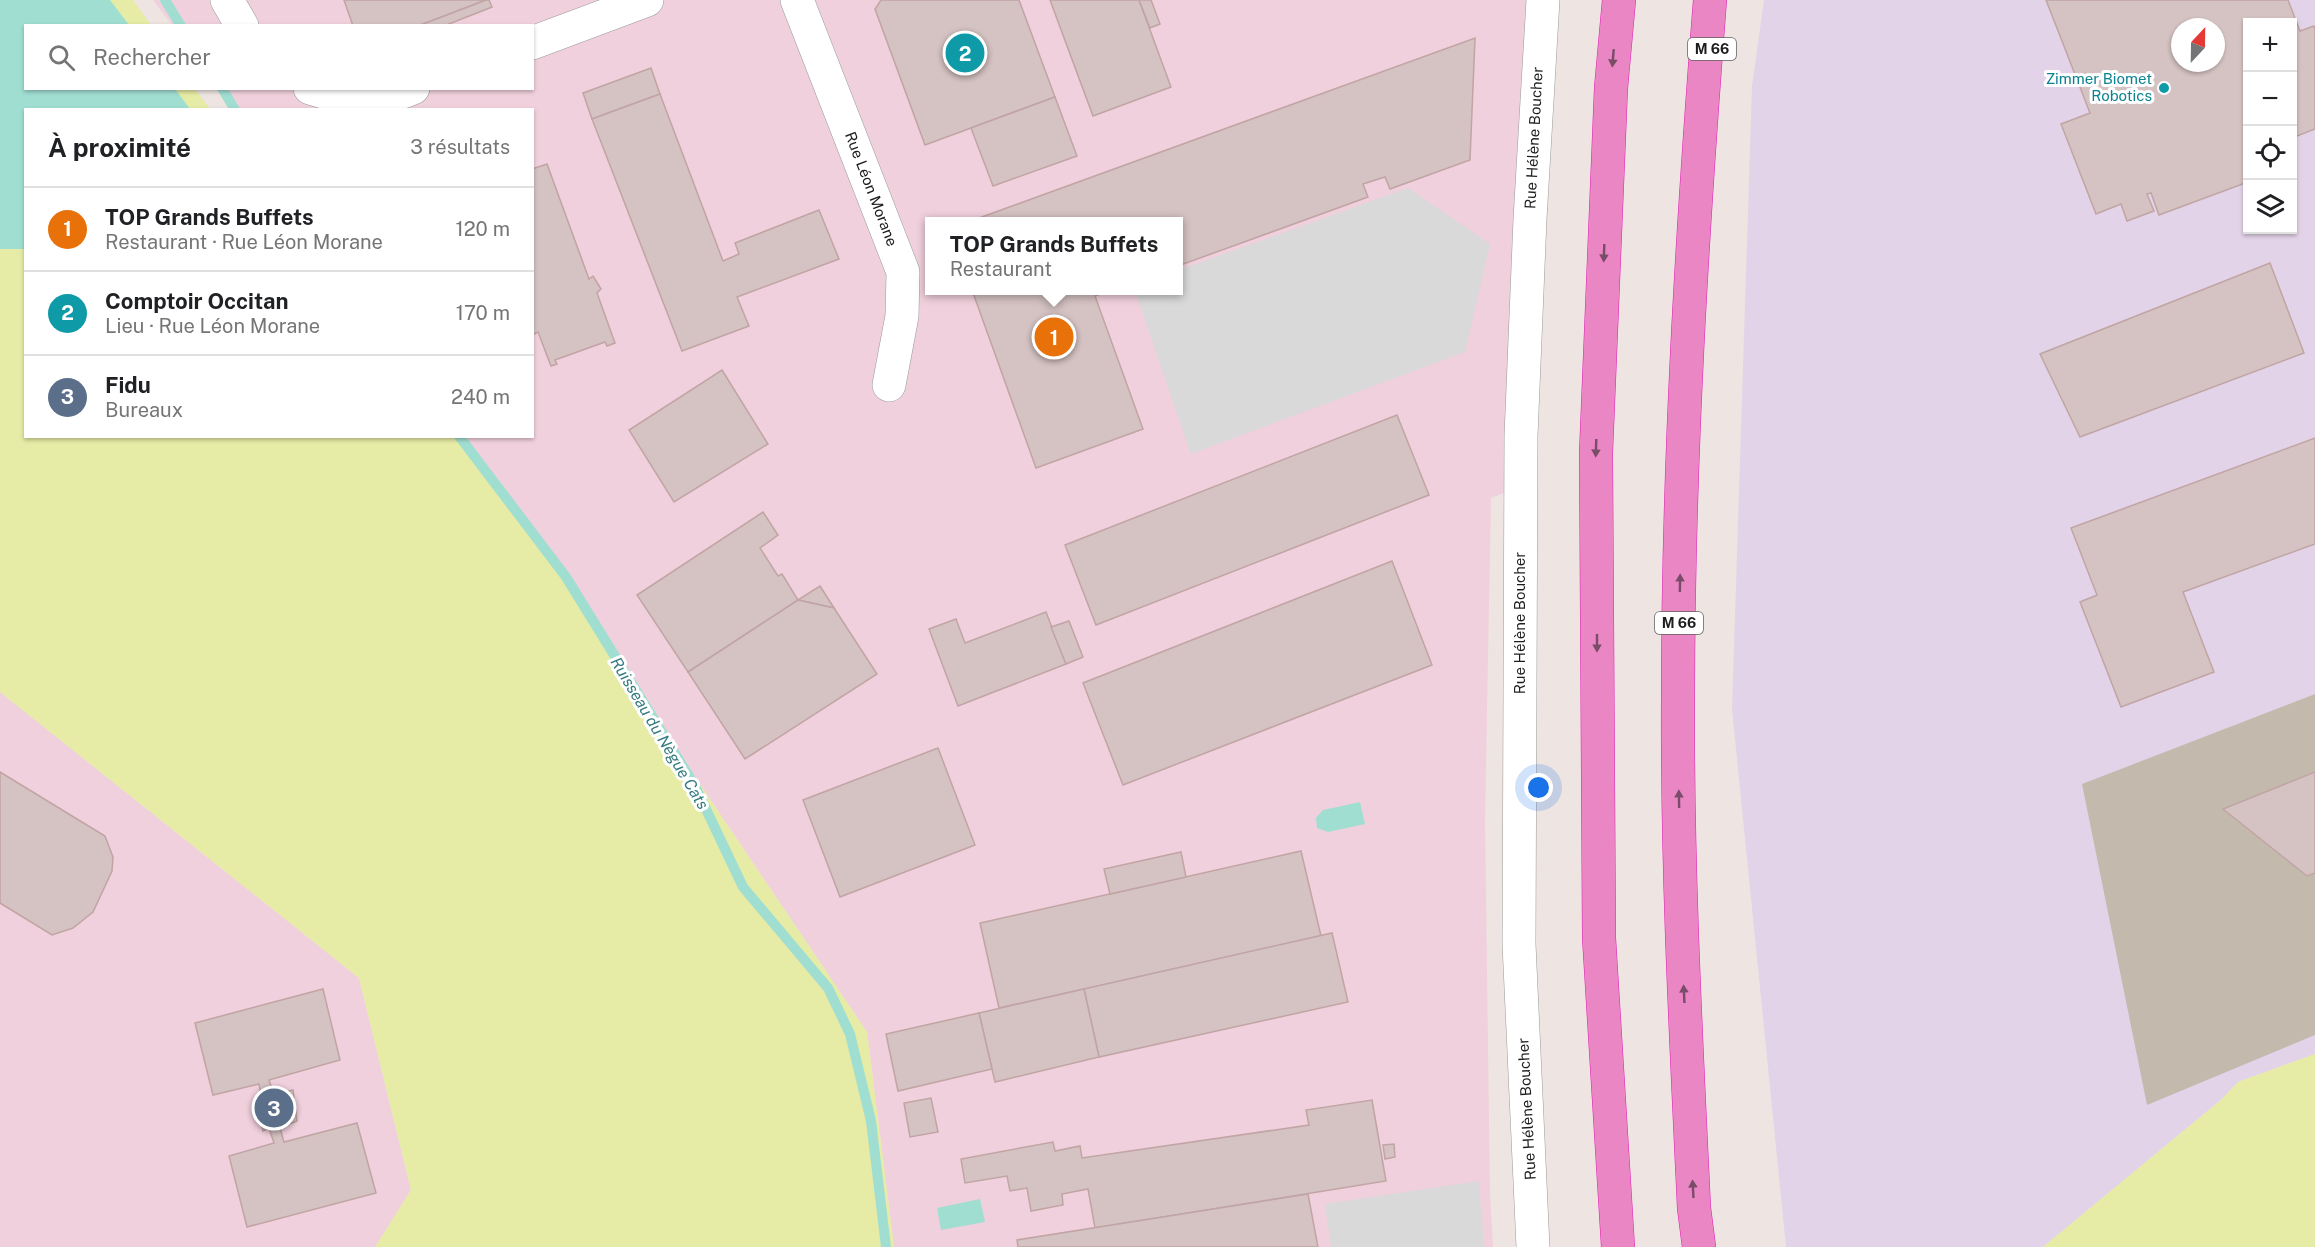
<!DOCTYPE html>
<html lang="fr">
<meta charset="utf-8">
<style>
:root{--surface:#fff;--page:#f6f6f6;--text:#202124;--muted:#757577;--line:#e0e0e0;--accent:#c90056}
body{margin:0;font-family:"Public Sans",sans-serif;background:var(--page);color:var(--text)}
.controls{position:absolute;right:18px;top:18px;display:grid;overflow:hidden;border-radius:0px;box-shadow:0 2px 4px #0004}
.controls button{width:54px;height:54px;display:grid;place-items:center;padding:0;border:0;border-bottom:2px solid var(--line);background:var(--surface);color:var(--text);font:30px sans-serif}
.compass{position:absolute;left:2171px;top:18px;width:54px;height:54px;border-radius:50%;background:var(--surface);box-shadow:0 2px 4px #0004;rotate:22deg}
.you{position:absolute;left:1539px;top:788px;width:21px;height:21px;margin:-15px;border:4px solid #fff;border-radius:50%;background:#1a73e8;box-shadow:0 0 0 9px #1a73e833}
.badge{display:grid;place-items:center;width:39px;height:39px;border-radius:50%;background:var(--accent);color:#fff;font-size:20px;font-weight:700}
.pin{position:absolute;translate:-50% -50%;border:3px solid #fff;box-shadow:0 2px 6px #0006}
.popup{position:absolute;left:925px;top:217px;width:258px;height:78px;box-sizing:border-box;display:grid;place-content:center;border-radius:0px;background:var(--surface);filter:drop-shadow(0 2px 4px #0005);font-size:20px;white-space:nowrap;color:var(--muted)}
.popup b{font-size:22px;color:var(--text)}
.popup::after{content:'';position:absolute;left:50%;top:100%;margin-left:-12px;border:12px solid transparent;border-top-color:var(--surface)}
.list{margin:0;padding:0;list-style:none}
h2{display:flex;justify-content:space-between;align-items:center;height:78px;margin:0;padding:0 24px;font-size:26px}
h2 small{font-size:20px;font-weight:400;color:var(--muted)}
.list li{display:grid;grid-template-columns:39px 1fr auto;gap:18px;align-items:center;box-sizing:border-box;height:84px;padding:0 24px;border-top:2px solid var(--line)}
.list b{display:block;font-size:22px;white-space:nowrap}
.list p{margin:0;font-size:20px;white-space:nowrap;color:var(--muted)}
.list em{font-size:20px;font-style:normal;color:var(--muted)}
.icon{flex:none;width:33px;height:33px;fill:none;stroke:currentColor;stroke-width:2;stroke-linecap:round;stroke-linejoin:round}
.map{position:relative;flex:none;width:2315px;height:1247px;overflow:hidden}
.search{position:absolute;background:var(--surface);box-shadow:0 2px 4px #0004;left:24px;top:24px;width:510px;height:66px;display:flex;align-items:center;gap:15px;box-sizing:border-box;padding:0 21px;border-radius:0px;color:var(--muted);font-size:22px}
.panel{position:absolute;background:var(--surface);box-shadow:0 2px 4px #0004;left:24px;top:108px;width:510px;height:330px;border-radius:0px}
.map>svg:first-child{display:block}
.commercial{fill:#f0d0dc;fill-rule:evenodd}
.industrial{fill:#e3d3e8;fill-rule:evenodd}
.construction{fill:#c3baad}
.grass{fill:#e6eba5}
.parking{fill:#d9d9d9}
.water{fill:#a0ded2}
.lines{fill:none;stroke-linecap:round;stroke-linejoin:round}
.stream{stroke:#a0ded2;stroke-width:10}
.building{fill:#d5c2c2;stroke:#c1a4a4;stroke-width:1.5;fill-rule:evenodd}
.minor-casing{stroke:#9a9a9a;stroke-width:34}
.highway-casing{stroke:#df1db2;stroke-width:34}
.minor{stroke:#fff;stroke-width:33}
.highway{stroke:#ea86c3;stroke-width:33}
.oneway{fill:#794c68}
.culture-dot{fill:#0f9aa8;stroke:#fff;stroke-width:2}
.labels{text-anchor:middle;stroke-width:6;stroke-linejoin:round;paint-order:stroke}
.shield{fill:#fff;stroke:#616161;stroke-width:1.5}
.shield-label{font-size:14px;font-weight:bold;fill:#1d1d1d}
.culture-label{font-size:15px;fill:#0d838f;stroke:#fff;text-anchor:end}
.street-label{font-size:15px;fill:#1d1d1d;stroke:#fff}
.water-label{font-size:16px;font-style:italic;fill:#367b80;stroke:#fff}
</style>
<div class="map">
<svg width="2315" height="1247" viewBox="0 0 2315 1247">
<rect width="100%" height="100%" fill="#eee5e2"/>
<g class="commercial">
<path d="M153,0H1530L1509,491L1491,498L1485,821L1490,1193L1493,1247H894L867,1032L466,437L532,436V110L234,109L218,89L532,88V26L172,25ZM930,222H1178V290H930Z"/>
<polygon points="0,692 359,978 411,1190 375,1247 0,1247"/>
</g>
<path class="industrial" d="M1764,0H2315V1054L2238,1082L2222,1099L2043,1247H1786L1732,709L1752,86ZM2248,22H2292V230H2248ZM2180,27H2216V63H2180Z"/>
<polygon class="construction" points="2315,694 2315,1035 2147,1105 2082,784"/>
<g class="grass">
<polygon points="0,0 133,0 151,25 26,26 26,88 195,89 210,109 26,110 26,436 466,437 867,1032 894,1247 375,1247 411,1190 359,978 0,692"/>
<polygon points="2315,1054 2315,1247 2043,1247 2222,1099 2238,1082"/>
</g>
<g class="parking">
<polygon points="1408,188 1490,244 1465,352 1191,454 1135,291 1178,290 1179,270"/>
<polygon points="1479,1181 1484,1247 1331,1247 1325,1204"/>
</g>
<g class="water">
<polygon points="0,0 110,0 129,25 26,26 26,88 175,89 190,109 26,110 25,249 0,249"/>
<polygon points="1360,802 1365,824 1328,832 1317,828 1316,818 1323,810"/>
<polygon points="980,1199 985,1222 941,1230 937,1208"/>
</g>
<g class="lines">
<g class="stream">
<polyline points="165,0 181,26"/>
<polyline points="222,88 235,110"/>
<polyline points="459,436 566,577 695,786 743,887 828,988 850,1034 871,1121 886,1247"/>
</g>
</g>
<g class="building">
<polygon points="344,0 486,0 418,26 353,26"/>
<polygon points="486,0 489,0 492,7 444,26 418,26"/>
<polygon points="881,0 1019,0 1055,97 925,145 875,9"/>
<polygon points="1050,0 1139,0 1171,87 1093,116"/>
<polygon points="1139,0 1151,0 1160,24 1150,28"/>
<path d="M2046,0H2288L2300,31L2314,26L2315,29V129L2292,138V22H2248V182L2159,215L2151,193L2147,194L2154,211L2127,221L2121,204L2096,214L2061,124L2090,113ZM2180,27H2216V63H2180Z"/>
<polygon points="1475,38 1470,160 1390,189 1385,177 1363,184 1368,197 1178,266 1178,222 968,222"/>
<polygon points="651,68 660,94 592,119 583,93"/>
<polygon points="660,94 723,261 739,254 735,243 819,210 839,259 737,297 749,326 682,351 592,119"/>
<polygon points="1055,97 1077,156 993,186 971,128"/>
<polygon points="547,164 589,279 593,276 601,289 597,293 615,343 607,346 605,342 555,360 557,364 551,366 538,332 532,335 532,169"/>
<polygon points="2270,263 2304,353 2080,437 2040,354"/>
<polygon points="972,290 1110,290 1095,296 1143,429 1036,468"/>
<polygon points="722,370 768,444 674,502 629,430"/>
<polygon points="1397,415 1429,495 1096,625 1065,545"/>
<polygon points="2315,438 2315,544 2183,592 2214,672 2121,707 2080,602 2097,595 2071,528"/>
<polygon points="763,512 778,535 760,548 778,576 782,574 798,600 688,672 637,595"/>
<polygon points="1392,561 1432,665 1123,785 1083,683"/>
<polygon points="820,586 834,608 798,600"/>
<polygon points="798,600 834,608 877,674 745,759 688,672"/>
<polygon points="1046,612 1066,664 958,706 929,629 956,619 965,643"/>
<polygon points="1069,621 1083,657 1066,664 1051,627"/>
<polygon points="938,748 975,845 840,897 803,800"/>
<polygon points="0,772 105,836 113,857 112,871 93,912 73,928 52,935 0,903"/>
<polygon points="2315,772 2315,873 2307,876 2223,809"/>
<polygon points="1301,851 1321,936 999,1008 980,923"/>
<polygon points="1181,852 1186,877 1110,894 1104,869"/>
<polygon points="1332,933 1348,1002 1099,1057 1084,989"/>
<polygon points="323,989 340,1060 269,1080 274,1095 293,1090 297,1121 280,1128 284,1142 357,1123 376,1193 247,1227 229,1156 274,1143 269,1128 263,1131 255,1100 261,1096 259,1084 213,1095 195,1023"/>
<polygon points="1084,989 1099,1057 995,1082 979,1013"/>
<polygon points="979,1013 992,1069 898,1091 886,1034"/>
<polygon points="931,1098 938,1132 910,1137 904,1103"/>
<polygon points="1372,1100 1386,1181 1095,1228 1088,1189 1062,1194 1063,1205 1031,1211 1027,1188 1010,1191 1007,1176 965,1183 961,1159 1053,1142 1055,1151 1080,1146 1082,1158 1309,1125 1306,1110"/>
<polygon points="1394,1144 1395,1157 1385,1159 1383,1145"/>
<polygon points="1308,1194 1318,1247 1018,1247 1017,1240"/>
</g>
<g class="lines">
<g class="minor-casing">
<g id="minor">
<polyline points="227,0 242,26"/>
<polyline points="797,0 903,272 902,316 889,385"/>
<polyline points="532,43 647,0"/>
<polyline points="310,88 350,100 403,92 413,88"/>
<polyline points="1533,1247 1519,944 1521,436 1530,219 1543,0"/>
</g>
</g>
<g class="highway-casing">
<g id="highway">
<polyline points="1618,1247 1599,938 1596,453 1611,88 1619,0"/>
<path d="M1699,1247L1694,1208C1686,1038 1677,868 1678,698C1678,465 1692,232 1710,0"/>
</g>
</g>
<use href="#minor" class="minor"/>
<use href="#highway" class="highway"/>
</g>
<defs><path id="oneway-solid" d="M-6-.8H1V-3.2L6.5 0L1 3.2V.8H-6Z" transform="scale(1.5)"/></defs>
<g class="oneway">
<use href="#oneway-solid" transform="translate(1613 58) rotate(95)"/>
<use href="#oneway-solid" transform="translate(1604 253) rotate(92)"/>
<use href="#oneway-solid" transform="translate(1596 448) rotate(92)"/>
<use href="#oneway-solid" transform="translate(1680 583) rotate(-89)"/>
<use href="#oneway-solid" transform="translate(1597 643) rotate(90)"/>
<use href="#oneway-solid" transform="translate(1679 799) rotate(-91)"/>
<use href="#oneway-solid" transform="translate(1684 994) rotate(-93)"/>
<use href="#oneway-solid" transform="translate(1693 1189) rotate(-93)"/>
</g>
<circle class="culture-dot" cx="2164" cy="88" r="6"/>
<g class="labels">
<g class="shield">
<rect x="1688" y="38" width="48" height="22" rx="4.5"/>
<rect x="1655" y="612" width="48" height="22" rx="4.5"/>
</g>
<g class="shield-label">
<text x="1712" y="54">M 66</text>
<text x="1679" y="628">M 66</text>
</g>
<g class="culture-label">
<text x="2152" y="84">Zimmer Biomet<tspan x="2152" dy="17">Robotics</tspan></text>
</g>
<g class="street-label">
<text transform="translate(1534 138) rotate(-87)" y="5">Rue Hélène Boucher</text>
<text transform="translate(871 189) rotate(69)" y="5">Rue Léon Morane</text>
<text transform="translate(1520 623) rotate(-90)" y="5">Rue Hélène Boucher</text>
<text transform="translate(1527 1109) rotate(-93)" y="5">Rue Hélène Boucher</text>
</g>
<g class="water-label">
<text transform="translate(660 733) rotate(59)" y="6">Ruisseau du Nègue Cats</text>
</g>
</g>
</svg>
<div class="controls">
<button>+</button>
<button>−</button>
<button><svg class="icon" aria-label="locate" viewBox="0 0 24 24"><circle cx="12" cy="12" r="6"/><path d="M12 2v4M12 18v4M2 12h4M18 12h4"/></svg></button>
<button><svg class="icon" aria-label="layers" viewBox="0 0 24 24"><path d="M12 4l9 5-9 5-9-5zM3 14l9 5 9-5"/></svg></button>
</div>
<svg class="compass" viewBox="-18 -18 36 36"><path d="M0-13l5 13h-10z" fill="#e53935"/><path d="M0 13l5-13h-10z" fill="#757577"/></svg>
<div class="you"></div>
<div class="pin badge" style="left:1054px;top:337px;background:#e8710a">1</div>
<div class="popup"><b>TOP Grands Buffets</b>Restaurant</div>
<div class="pin badge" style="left:965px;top:53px;background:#0f9aa8">2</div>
<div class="pin badge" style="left:274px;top:1108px;background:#5c6f8a">3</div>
<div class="search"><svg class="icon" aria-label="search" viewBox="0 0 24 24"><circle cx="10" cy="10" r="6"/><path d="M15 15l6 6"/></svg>Rechercher</div>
<section class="panel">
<h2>À proximité<small>3 résultats</small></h2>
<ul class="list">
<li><span class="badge" style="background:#e8710a">1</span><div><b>TOP Grands Buffets</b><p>Restaurant · Rue Léon Morane</p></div><em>120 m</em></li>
<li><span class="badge" style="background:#0f9aa8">2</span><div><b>Comptoir Occitan</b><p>Lieu · Rue Léon Morane</p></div><em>170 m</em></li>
<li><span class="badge" style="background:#5c6f8a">3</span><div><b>Fidu</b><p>Bureaux</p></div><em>240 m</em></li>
</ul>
</section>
</div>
